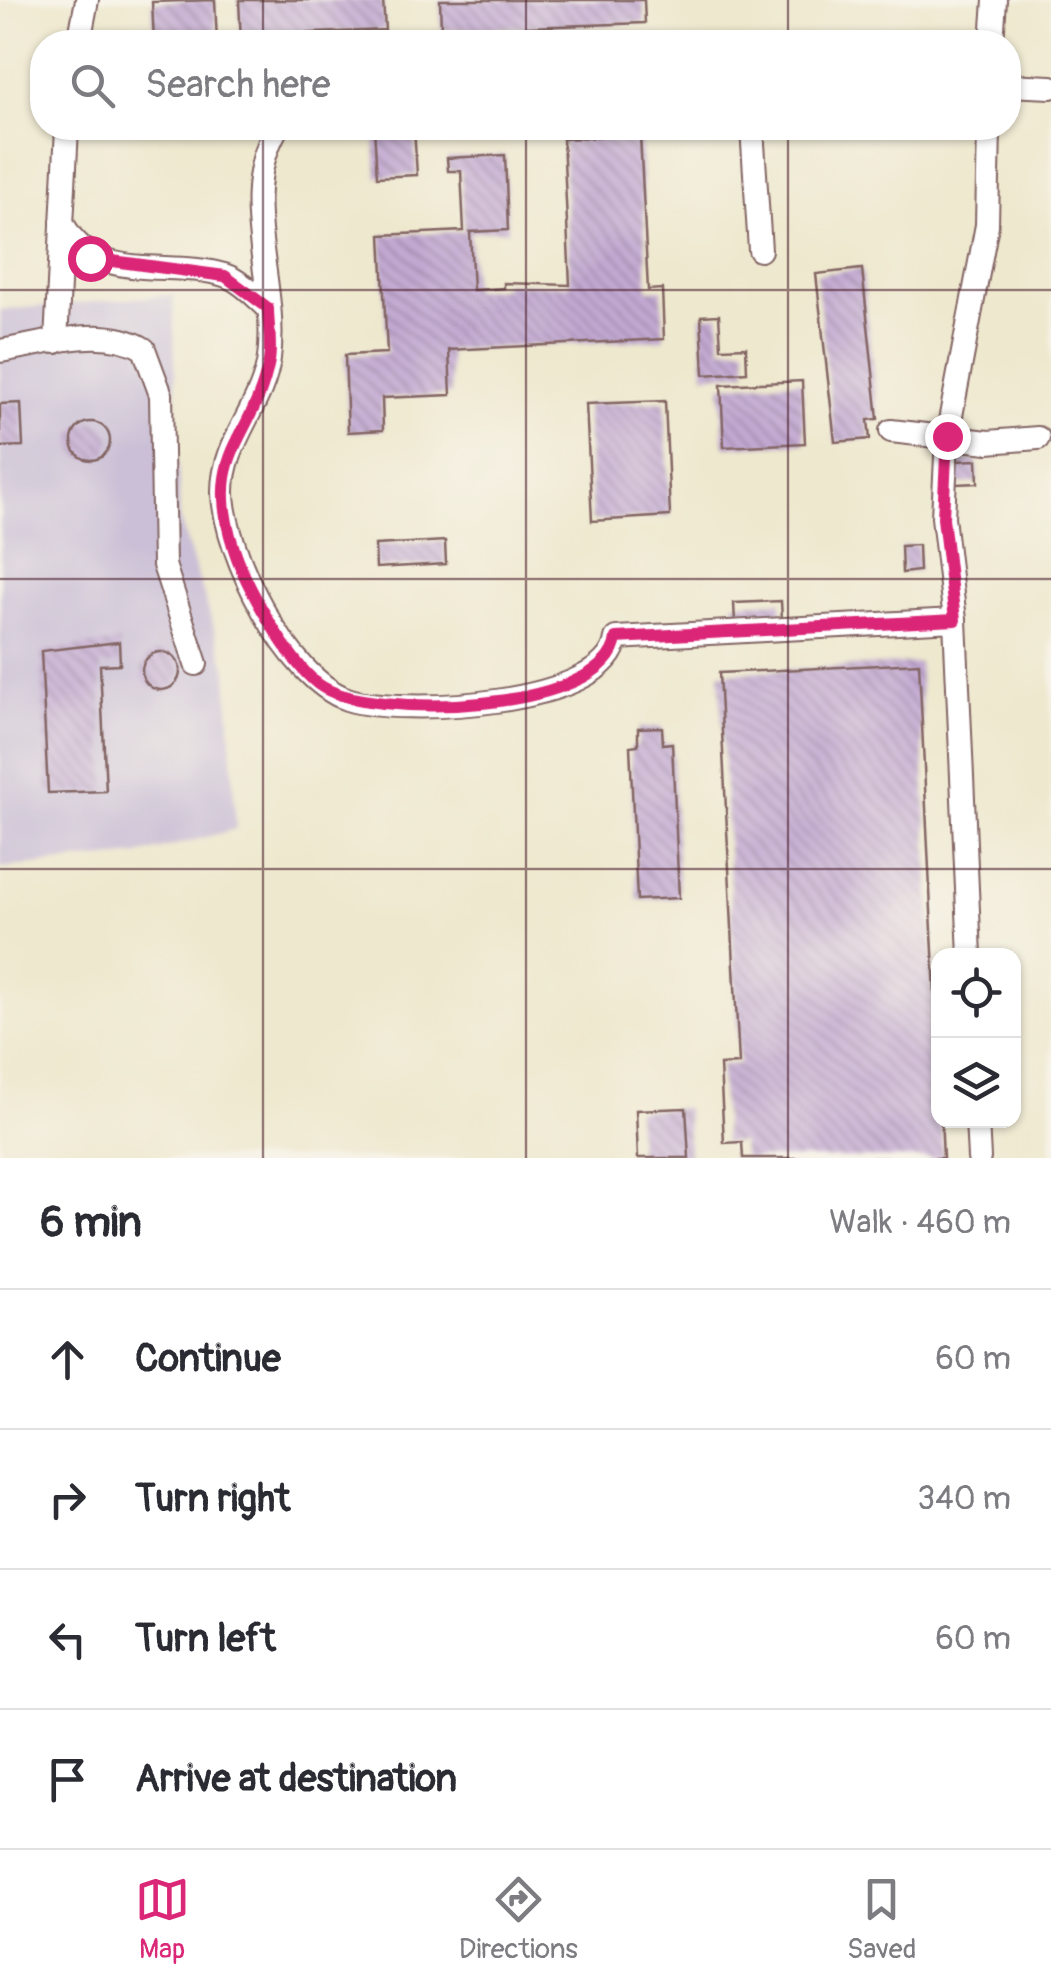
<!DOCTYPE html>
<meta charset="utf-8">
<style>
:root{--surface:#fff;--page:#f2f2f3;--text:#2b2b33;--muted:#7c7c81;--line:#e1e1e2;--accent:#db2777}
body{margin:0;font-family:Pangolin,sans-serif;background:var(--page);color:var(--text)}
.controls{position:absolute;right:30px;bottom:30px;display:grid;overflow:hidden;border-radius:20px;box-shadow:0 2px 8px #0004}
.controls button{width:90px;height:90px;display:grid;place-items:center;padding:0;border:0;border-bottom:2px solid var(--line);background:var(--surface);color:var(--text);font:50px sans-serif}
.stop{position:absolute;width:30px;height:30px;margin:-22px;border:8px solid #db2777;border-radius:50%;background:#fff}
.stop.end{background:#db2777;border-color:#fff;box-shadow:0 2px 10px #0008}
.list{margin:0;padding:0;list-style:none}
h2{display:flex;justify-content:space-between;align-items:center;height:130px;margin:0;padding:0 40px;font-size:42px}
h2 small{font-size:32px;font-weight:400;color:var(--muted)}
.list li{display:grid;grid-template-columns:65px 1fr auto;gap:30px;align-items:center;box-sizing:border-box;height:140px;padding:0 40px;border-top:2px solid var(--line)}
.list b{display:block;font-size:38px;white-space:nowrap}
.list em{font-size:32px;font-style:normal;color:var(--muted)}
.icon{flex:none;width:55px;height:55px;fill:none;stroke:currentColor;stroke-width:2;stroke-linecap:round;stroke-linejoin:round}
.map{position:relative;flex:none;width:1051px;height:1158px;overflow:hidden}
.search{position:absolute;background:var(--surface);box-shadow:0 2px 8px #0004;left:30px;right:30px;top:30px;height:110px;display:flex;align-items:center;gap:25px;box-sizing:border-box;padding:0 35px;border-radius:40px;color:var(--muted);font-size:38px}
.sheet{height:690px;background:var(--surface)}
nav{display:flex;justify-content:space-around;align-items:center;box-sizing:border-box;height:140px;border-top:2px solid var(--line);background:var(--surface);font-size:28px;color:var(--muted)}
nav a{display:grid;justify-items:center;gap:5px}
nav .on{color:var(--accent)}
.map>svg:first-child{display:block}
.industrial{fill:#cabfd6}
.building{fill:url(#building-back-hatch)}
.lines{fill:none;stroke-linecap:round;stroke-linejoin:round}
.minor-casing{stroke:#836564;stroke-width:26}
.minor{stroke:#fff;stroke-width:22}
.route{stroke:#db2777;stroke-width:12}
.grid{fill:none;stroke:#4a1f2b;stroke-width:2.5;stroke-opacity:0.55}
</style>
<div class="map">
<svg width="1051" height="1158" viewBox="0 0 1051 1158">
<defs>
<pattern id="building-back-hatch" width="6" height="6" patternUnits="userSpaceOnUse" patternTransform="scale(2.5)"><rect width="6" height="6" fill="#c2a9d2"/><path d="M-1 5l2 2M0 0l6 6M5-1l2 2" fill="none" stroke="#a089ab"/></pattern>
</defs>
<rect width="100%" height="100%" fill="#f7f3e8"/>
<filter id="ink" filterUnits="userSpaceOnUse"><feTurbulence type="fractalNoise" baseFrequency=".01" numOctaves="2"/><feDisplacementMap in="SourceGraphic" scale="20" xChannelSelector="R" yChannelSelector="G"/><feConvolveMatrix kernelMatrix="1 2 1 2 8 2 1 2 1" color-interpolation-filters="sRGB"/></filter>
<filter id="wash" filterUnits="userSpaceOnUse"><feTurbulence type="fractalNoise" baseFrequency=".0048" numOctaves="4" result="noise"/><feDisplacementMap in="SourceGraphic" scale="40" xChannelSelector="R" yChannelSelector="G"/><feGaussianBlur stdDeviation="2.25" result="paint"/><feColorMatrix in="noise" values="0 0 0 0 0 0 0 0 0 0 0 0 0 0 0 0 0 1.4 0 .05"/><feComposite in="paint" operator="in"/></filter>
<g filter="url(#wash)">
<rect width="100%" height="100%" fill="#eee8ce"/>
<polygon class="industrial" points="173,295 180,520 227,669 236,829 138,855 0,868 0,310"/>
<g id="blocks">
<g class="building">
<polygon points="215,0 217,42 154,42 152,2"/>
<polygon points="239,0 383,0 385,30 269,35 269,42 241,42"/>
<polygon points="440,0 644,0 645,23 441,30"/>
<polygon points="374,128 414,128 417,175 377,177"/>
<polygon points="640,135 648,290 662,289 664,339 449,350 451,395 382,398 383,430 348,432 345,355 387,353 381,235 464,231 461,171 448,171 447,158 505,155 508,230 470,232 473,290 504,288 504,283 570,285 563,139"/>
<polygon points="862,269 878,419 868,420 870,439 835,442 816,274"/>
<polygon points="719,315 721,348 746,347 747,372 704,375 701,316"/>
<polygon points="802,381 805,443 724,447 721,385"/>
<polygon points="665,401 670,516 592,521 586,404"/>
<polygon points="21,403 23,446 0,447 0,404"/>
<circle cx="91" cy="441" r="19"/>
<polygon points="977,460 978,483 956,484 955,461"/>
<polygon points="445,541 446,564 376,568 375,545"/>
<polygon points="918,545 919,571 902,573 901,546"/>
<polygon points="781,601 782,620 735,623 734,603"/>
<polygon points="119,642 120,664 100,665 106,791 48,793 41,651"/>
<circle cx="161" cy="671" r="19"/>
<polygon points="919,663 943,1158 743,1158 742,1142 724,1143 720,1065 739,1064 719,673"/>
<polygon points="662,727 663,744 672,743 679,898 637,900 630,746 638,745 638,728"/>
<polygon points="686,1108 689,1158 638,1158 636,1110"/>
</g>
</g>
</g>
<g filter="url(#ink)">
<use href="#blocks" fill-opacity="0" stroke="#836564" stroke-width="2.5"/>
<g class="lines">
<g class="minor-casing">
<g id="minor">
<polyline points="79,42 87,0"/>
<polyline points="992,42 995,0"/>
<polyline points="1008,85 1051,87"/>
<path d="M277,128C235,199 279,283 269,358C263,406 222,442 223,493C225,553 287,678 347,699C398,716 608,707 616,638L955,620"/>
<polyline points="752,128 760,250"/>
<path d="M62,222C93,286 167,258 224,275C240,280 255,296 268,308"/>
<polyline points="56,342 67,128"/>
<path d="M0,351C45,344 103,324 144,349L161,395L164,565L196,664"/>
<polyline points="891,431 988,442 1038,438"/>
<polyline points="970,956 955,620 943,517 947,437 987,225 989,128"/>
<polyline points="977,1120 979,1158"/>
</g>
</g>
<use href="#minor" class="minor"/>
</g>
</g>
<g class="lines" filter="url(#ink)">
<path class="route" d="M90,258L225,276L268,308C268,325 272,344 269,361C254,440 202,452 234,549C245,584 288,661 318,684C366,721 608,713 616,638L955,620L943,518L947,436"/>
</g>
<path class="grid" d="M263,0V42M526,0V42M788,0V42M263,128V1158M526,128V1158M788,128V1158M0,290H1051M0,579H1051M0,869H1051"/>
</svg>
<div class="controls">
<button><svg class="icon" aria-label="locate" viewBox="0 0 24 24"><circle cx="12" cy="12" r="6"/><path d="M12 2v4M12 18v4M2 12h4M18 12h4"/></svg></button>
<button><svg class="icon" aria-label="layers" viewBox="0 0 24 24"><path d="M12 4l9 5-9 5-9-5zM3 14l9 5 9-5"/></svg></button>
</div>
<div class="stop" style="left:90px;top:258px"></div>
<div class="stop end" style="left:947px;top:436px"></div>
<div class="search"><svg class="icon" aria-label="search" viewBox="0 0 24 24"><circle cx="10" cy="10" r="6"/><path d="M15 15l6 6"/></svg>Search here</div>
</div>
<section class="sheet">
<h2>6 min<small>Walk · 460 m</small></h2>
<ul class="list">
<li><svg class="icon" aria-label="ahead" viewBox="0 0 24 24"><path d="M12 20V5M6 11l6-6 6 6"/></svg><div><b>Continue</b></div><em>60 m</em></li>
<li><svg class="icon" aria-label="right" viewBox="0 0 24 24"><path d="M7 20v-9h11M14 6l5 5-5 5"/></svg><div><b>Turn right</b></div><em>340 m</em></li>
<li><svg class="icon" aria-label="left" viewBox="0 0 24 24"><path d="M17 20v-9H6M10 6l-5 5 5 5"/></svg><div><b>Turn left</b></div><em>60 m</em></li>
<li><svg class="icon" aria-label="arrive" viewBox="0 0 24 24"><path d="M6 21V4h12l-3 4 3 4H6"/></svg><div><b>Arrive at destination</b></div></li>
</ul>
</section>
<nav>
<a class="on"><svg class="icon" aria-label="map" viewBox="0 0 24 24"><path d="M3 6l6-2 6 2 6-2v14l-6 2-6-2-6 2zM9 4v14M15 6v14"/></svg>Map</a>
<a><svg class="icon" aria-label="directions" viewBox="0 0 24 24"><path d="M12 3l9 9-9 9-9-9zM9 14v-3h6M13 9l2 2-2 2"/></svg>Directions</a>
<a><svg class="icon" aria-label="saved" viewBox="0 0 24 24"><path d="M7 4h10v16l-5-4-5 4z"/></svg>Saved</a>
</nav>
